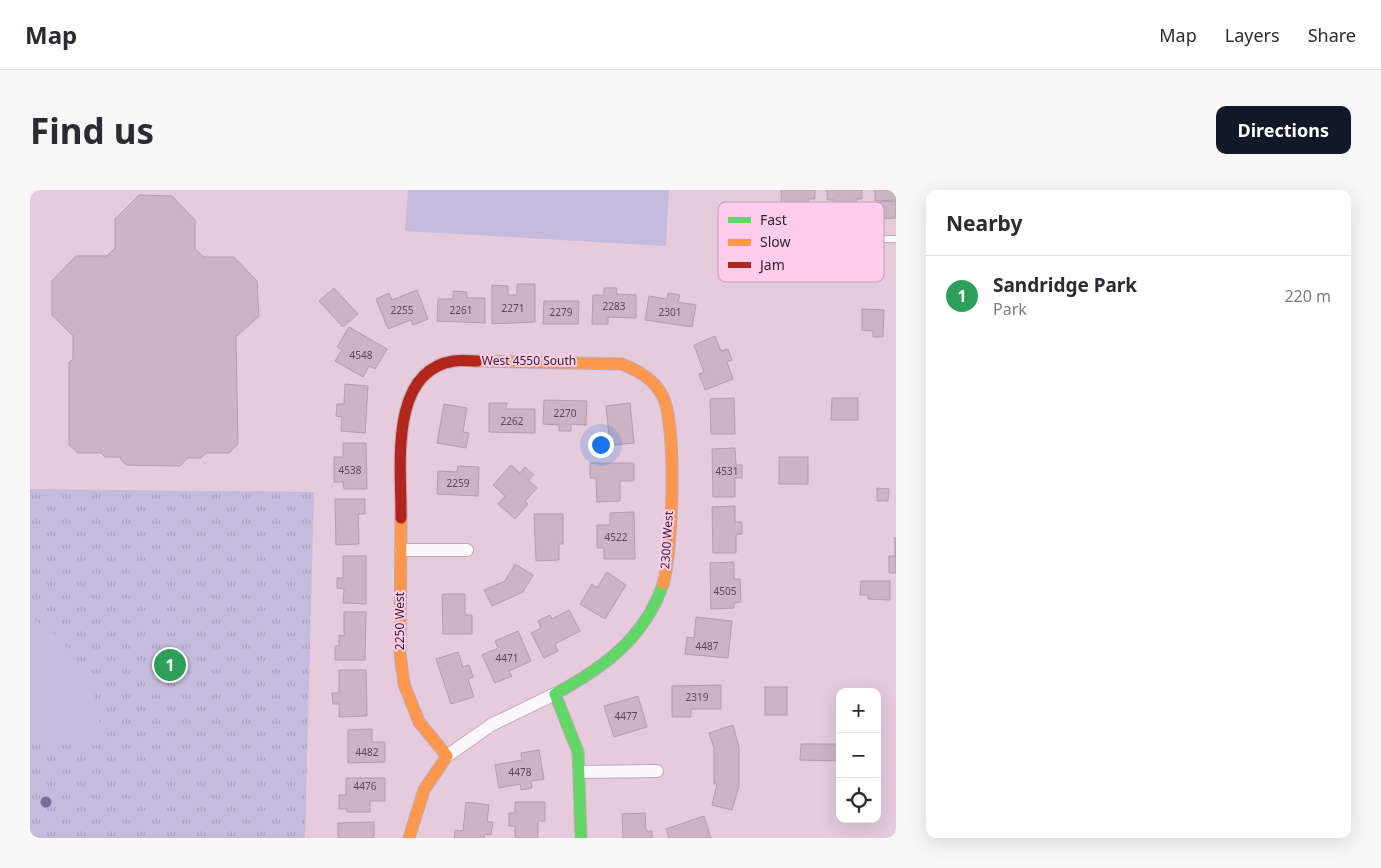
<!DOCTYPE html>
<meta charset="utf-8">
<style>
:root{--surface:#fff;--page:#f7f7f7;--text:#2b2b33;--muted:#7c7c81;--line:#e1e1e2;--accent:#111827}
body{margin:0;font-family:"Noto Sans",sans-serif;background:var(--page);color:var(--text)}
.controls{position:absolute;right:15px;bottom:15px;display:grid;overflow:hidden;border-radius:10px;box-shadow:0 5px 20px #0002}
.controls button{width:45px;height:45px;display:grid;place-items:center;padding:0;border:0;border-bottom:1px solid var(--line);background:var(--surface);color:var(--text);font:25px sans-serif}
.you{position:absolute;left:570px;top:254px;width:18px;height:18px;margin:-12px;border:4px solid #fff;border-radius:50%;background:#1a73e8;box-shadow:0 0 0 8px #1a73e833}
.badge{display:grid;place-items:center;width:32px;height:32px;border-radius:50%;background:var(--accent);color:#fff;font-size:16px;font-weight:700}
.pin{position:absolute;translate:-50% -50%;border:2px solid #fff;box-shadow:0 1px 5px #0006}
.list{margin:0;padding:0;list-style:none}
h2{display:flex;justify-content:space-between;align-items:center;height:65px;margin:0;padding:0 20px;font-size:21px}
h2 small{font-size:16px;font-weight:400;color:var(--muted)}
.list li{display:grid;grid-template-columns:32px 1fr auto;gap:15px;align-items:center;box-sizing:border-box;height:80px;padding:0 20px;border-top:1px solid var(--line)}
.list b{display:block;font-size:19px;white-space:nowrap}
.list p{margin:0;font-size:16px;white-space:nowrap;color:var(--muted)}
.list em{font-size:16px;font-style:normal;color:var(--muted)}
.icon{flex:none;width:28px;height:28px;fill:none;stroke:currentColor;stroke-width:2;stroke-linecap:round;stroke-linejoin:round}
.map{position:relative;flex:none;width:866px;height:648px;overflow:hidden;border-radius:10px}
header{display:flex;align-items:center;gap:30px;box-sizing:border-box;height:70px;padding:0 25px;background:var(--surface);border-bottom:1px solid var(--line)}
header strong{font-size:24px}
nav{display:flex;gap:28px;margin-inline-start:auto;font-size:18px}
.intro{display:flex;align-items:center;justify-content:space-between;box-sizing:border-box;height:120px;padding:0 30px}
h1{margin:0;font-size:35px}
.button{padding:12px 22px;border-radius:10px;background:var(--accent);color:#fff;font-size:18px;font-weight:700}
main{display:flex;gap:30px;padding:0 30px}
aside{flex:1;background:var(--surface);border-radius:10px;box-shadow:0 5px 20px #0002}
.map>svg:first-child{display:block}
.park{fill:url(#park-tufts)}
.garden{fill:#c5bcdd}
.building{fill:#cdb4c3;stroke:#b29eab}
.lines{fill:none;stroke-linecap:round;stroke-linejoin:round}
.lane-casing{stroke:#beaab7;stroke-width:8}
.street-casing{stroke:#beaab7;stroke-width:14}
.fast-casing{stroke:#beaab7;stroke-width:13}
.slow-casing{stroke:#beaab7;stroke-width:13}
.jam-casing{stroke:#beaab7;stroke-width:13}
.lane{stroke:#fbf7fa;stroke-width:6}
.street{stroke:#fbf7fa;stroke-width:12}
.fast{stroke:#63d668;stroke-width:11}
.slow{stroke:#ff974d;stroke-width:11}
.jam{stroke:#b3261e;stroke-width:11}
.tree{fill:#7b6a9b}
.labels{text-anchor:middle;stroke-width:4;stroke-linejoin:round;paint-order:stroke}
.number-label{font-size:10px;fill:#5b4854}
.street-label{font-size:12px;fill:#34232e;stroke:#fdcdeb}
.key{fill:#fdcdeb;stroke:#c19ab2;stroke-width:1}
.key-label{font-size:14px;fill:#34232e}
</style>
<header>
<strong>Map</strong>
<nav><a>Map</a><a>Layers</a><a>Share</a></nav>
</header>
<div class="intro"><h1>Find us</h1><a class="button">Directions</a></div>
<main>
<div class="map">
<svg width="866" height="648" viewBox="0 0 866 648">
<defs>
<pattern id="park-tufts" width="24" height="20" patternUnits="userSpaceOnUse" patternTransform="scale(1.25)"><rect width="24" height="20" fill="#c5bcdd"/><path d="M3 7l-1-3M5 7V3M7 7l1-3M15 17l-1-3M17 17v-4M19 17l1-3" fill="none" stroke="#aaa1be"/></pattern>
</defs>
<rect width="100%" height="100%" fill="#e5cbdb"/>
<polygon class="park" points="0,299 284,302 275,648 0,648"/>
<g class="garden">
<polygon points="378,0 639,0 636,56 375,41"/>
<path d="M0,426C53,464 66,491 72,555H0Z"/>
</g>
<g class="building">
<polygon points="751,0 785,0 785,9 778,9 779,38 752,38"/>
<polygon points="797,0 832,0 832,9 826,9 827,34 804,35 804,10 797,10"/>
<polygon points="845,0 866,0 866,10 845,11"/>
<polygon points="109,5 142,6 165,30 165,59 174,67 204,67 227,91 229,126 206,147 208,254 199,263 176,263 171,268 157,268 150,276 96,275 89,267 75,267 71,263 48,263 39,255 39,172 43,169 43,146 22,125 22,91 46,66 77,66 85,58 85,29"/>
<polygon points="866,11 866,28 850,29 849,12"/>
<polygon points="487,94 505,94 505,132 462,134 462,95 478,96 478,105 487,105"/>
<polygon points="304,98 328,124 313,137 289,111"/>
<polygon points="574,98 587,98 586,104 606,105 606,128 578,127 578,134 562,134 563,105 574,105"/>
<polygon points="387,100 398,129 383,135 381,130 358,139 346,109 359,103 362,110"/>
<polygon points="423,101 437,102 437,108 455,108 455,133 407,131 408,109 423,109"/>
<polygon points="638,103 650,105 648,112 666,115 662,137 615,130 619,106 637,109"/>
<polygon points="514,111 549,111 548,134 513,134"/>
<polygon points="832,119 854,120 853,147 843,147 843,141 832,140"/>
<polygon points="319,137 357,159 345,179 339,176 333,187 305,171 312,160 307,157"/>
<polygon points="685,146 691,161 698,159 702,170 697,172 703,189 675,200 669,184 674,182 664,155"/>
<polygon points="315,194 338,196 335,243 311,241 312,227 306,226 307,214 314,214"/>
<polygon points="704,208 705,244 681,244 680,209"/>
<polygon points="802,208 828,208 828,230 801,230"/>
<polygon points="514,210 557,211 556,235 541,234 541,241 529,241 529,235 513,234"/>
<polygon points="459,213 477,213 476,219 505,219 505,243 459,242"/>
<polygon points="600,213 604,253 574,256 573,246 579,245 576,216"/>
<polygon points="414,214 437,218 433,242 439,243 436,258 407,253"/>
<polygon points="313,253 336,253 337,299 314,299 313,292 304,292 304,267 313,267"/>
<polygon points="705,258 706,275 712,275 712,288 705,288 705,307 683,307 682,259"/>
<rect x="749" y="267" width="29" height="27"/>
<polygon points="560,273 604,273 604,291 590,291 590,311 567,312 566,288 560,288"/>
<polygon points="481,275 490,283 495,277 504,285 498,290 507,298 495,311 498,314 485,329 468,314 475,306 463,295"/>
<polygon points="428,276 449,277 448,306 407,304 408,281 427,282"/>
<polygon points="847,298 859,299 858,311 847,311"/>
<polygon points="305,309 335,309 335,324 328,324 329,354 306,355"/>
<polygon points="705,316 705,332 712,332 712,344 706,345 706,363 683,363 682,317"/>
<polygon points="604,322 605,369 574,369 574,358 567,358 567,335 580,335 580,323"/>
<polygon points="504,324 533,324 533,354 529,354 529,370 506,371"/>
<polygon points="865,347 866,383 859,383 859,366 865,366"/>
<polygon points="313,366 336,366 336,414 313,413 314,399 307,398 307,388 313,388"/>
<polygon points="704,372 704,389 710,389 711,412 704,413 704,418 681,419 680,373"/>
<polygon points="485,374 503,385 493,402 462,416 454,400 475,391"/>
<polygon points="577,382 596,395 575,429 550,414 562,394 567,398"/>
<polygon points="831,391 860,391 860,410 838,409 838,405 830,405"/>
<polygon points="412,404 435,404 435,425 442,425 442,444 413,444"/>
<polygon points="539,420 550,441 525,454 528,461 514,468 501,443 511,438 508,431 520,425 522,429"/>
<polygon points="314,422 336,422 335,470 305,470 305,456 309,456 309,445 314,446"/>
<polygon points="666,427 702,431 698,468 655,464 657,447 664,448"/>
<polygon points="488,441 501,471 479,481 482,486 465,493 452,465 468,458 465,451"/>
<polygon points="428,462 433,477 439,475 443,487 438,489 444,507 421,514 406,469"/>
<polygon points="309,480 336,480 337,526 309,527 309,514 303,514 302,503 309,503"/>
<polygon points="691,495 691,519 661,519 661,527 642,527 642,496"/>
<rect x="735" y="497" width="22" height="28"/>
<polygon points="608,506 617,537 584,547 574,516"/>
<polygon points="703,535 709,557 709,596 702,620 682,615 687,594 684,594 684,558 679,543"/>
<polygon points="342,539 342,552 355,552 355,572 318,573 318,540"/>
<polygon points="771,554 810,554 810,571 770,570"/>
<polygon points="509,560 514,589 501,591 502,598 491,600 490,594 469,598 465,575 492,570 491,563"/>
<polygon points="316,588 355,588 355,611 340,611 340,622 317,622 317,619 309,619 309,605 316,605"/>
<polygon points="436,612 459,615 457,632 463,632 461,645 455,644 454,648 424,648 425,640 433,641"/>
<polygon points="485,612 515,612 515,631 508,631 508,648 485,648 485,636 479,636 479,623 485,623"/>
<polygon points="615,623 616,641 622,641 622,648 593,648 592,624"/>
<polygon points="674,626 681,648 639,648 636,639"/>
<polygon points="344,632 344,648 308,648 308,633"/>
</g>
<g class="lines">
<g class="lane-casing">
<polyline id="lane" points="751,50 866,49"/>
</g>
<g class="street-casing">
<g id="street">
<polyline points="371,360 437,360"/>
<polyline points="417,566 461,535 525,504"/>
<polyline points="550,582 627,581"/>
</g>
</g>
<g class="fast-casing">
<path id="fast" d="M551,648L548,562L525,504C573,478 615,448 633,394"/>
</g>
<g class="slow-casing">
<g id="slow">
<path d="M447,171L592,174C609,181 625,190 633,207C647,236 643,362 633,394"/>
<polyline points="371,328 370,464 374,494 389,532 417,566 394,600 379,648"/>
</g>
</g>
<g class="jam-casing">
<path id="jam" d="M371,328C372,281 357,181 424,171C431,170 440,171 447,171"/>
</g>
<use href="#lane" class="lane"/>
<use href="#street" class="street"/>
<use href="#fast" class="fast"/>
<use href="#slow" class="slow"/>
<use href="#jam" class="jam"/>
</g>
<circle class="tree" cx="16" cy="612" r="5.5"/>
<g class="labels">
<g class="number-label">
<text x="584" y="120">2283</text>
<text x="483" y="122">2271</text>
<text x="372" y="124">2255</text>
<text x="431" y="124">2261</text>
<text x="531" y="126">2279</text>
<text x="640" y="126">2301</text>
<text x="331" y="169">4548</text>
<text x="535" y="227">2270</text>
<text x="482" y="235">2262</text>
<text x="320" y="284">4538</text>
<text x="697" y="285">4531</text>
<text x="428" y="297">2259</text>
<text x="586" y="351">4522</text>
<text x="695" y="405">4505</text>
<text x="677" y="460">4487</text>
<text x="477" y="472">4471</text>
<text x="667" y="511">2319</text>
<text x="596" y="530">4477</text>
<text x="337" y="566">4482</text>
<text x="490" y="586">4478</text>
<text x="335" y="600">4476</text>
</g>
<g class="street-label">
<text x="499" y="175">West 4550 South</text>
<text transform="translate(637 350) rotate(-86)" y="4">2300 West</text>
<text transform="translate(370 431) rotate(-90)" y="4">2250 West</text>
</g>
</g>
<rect x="688" y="12" width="166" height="80" rx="8" class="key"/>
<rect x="698" y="27" width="23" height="6" fill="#63d668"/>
<rect x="698" y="49" width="23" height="7" fill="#ff974d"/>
<rect x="698" y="72" width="23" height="6" fill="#b3261e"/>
<g class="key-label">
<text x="730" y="35">Fast</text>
<text x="730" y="57">Slow</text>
<text x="730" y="80">Jam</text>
</g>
</svg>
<div class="controls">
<button>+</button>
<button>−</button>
<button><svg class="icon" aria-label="locate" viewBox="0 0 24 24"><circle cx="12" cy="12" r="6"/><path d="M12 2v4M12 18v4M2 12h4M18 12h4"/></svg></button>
</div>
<div class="you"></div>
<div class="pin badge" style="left:140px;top:475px;background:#2e9e5b">1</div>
</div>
<aside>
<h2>Nearby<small></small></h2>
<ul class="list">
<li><span class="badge" style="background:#2e9e5b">1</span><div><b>Sandridge Park</b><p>Park</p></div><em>220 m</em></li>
</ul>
</aside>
</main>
